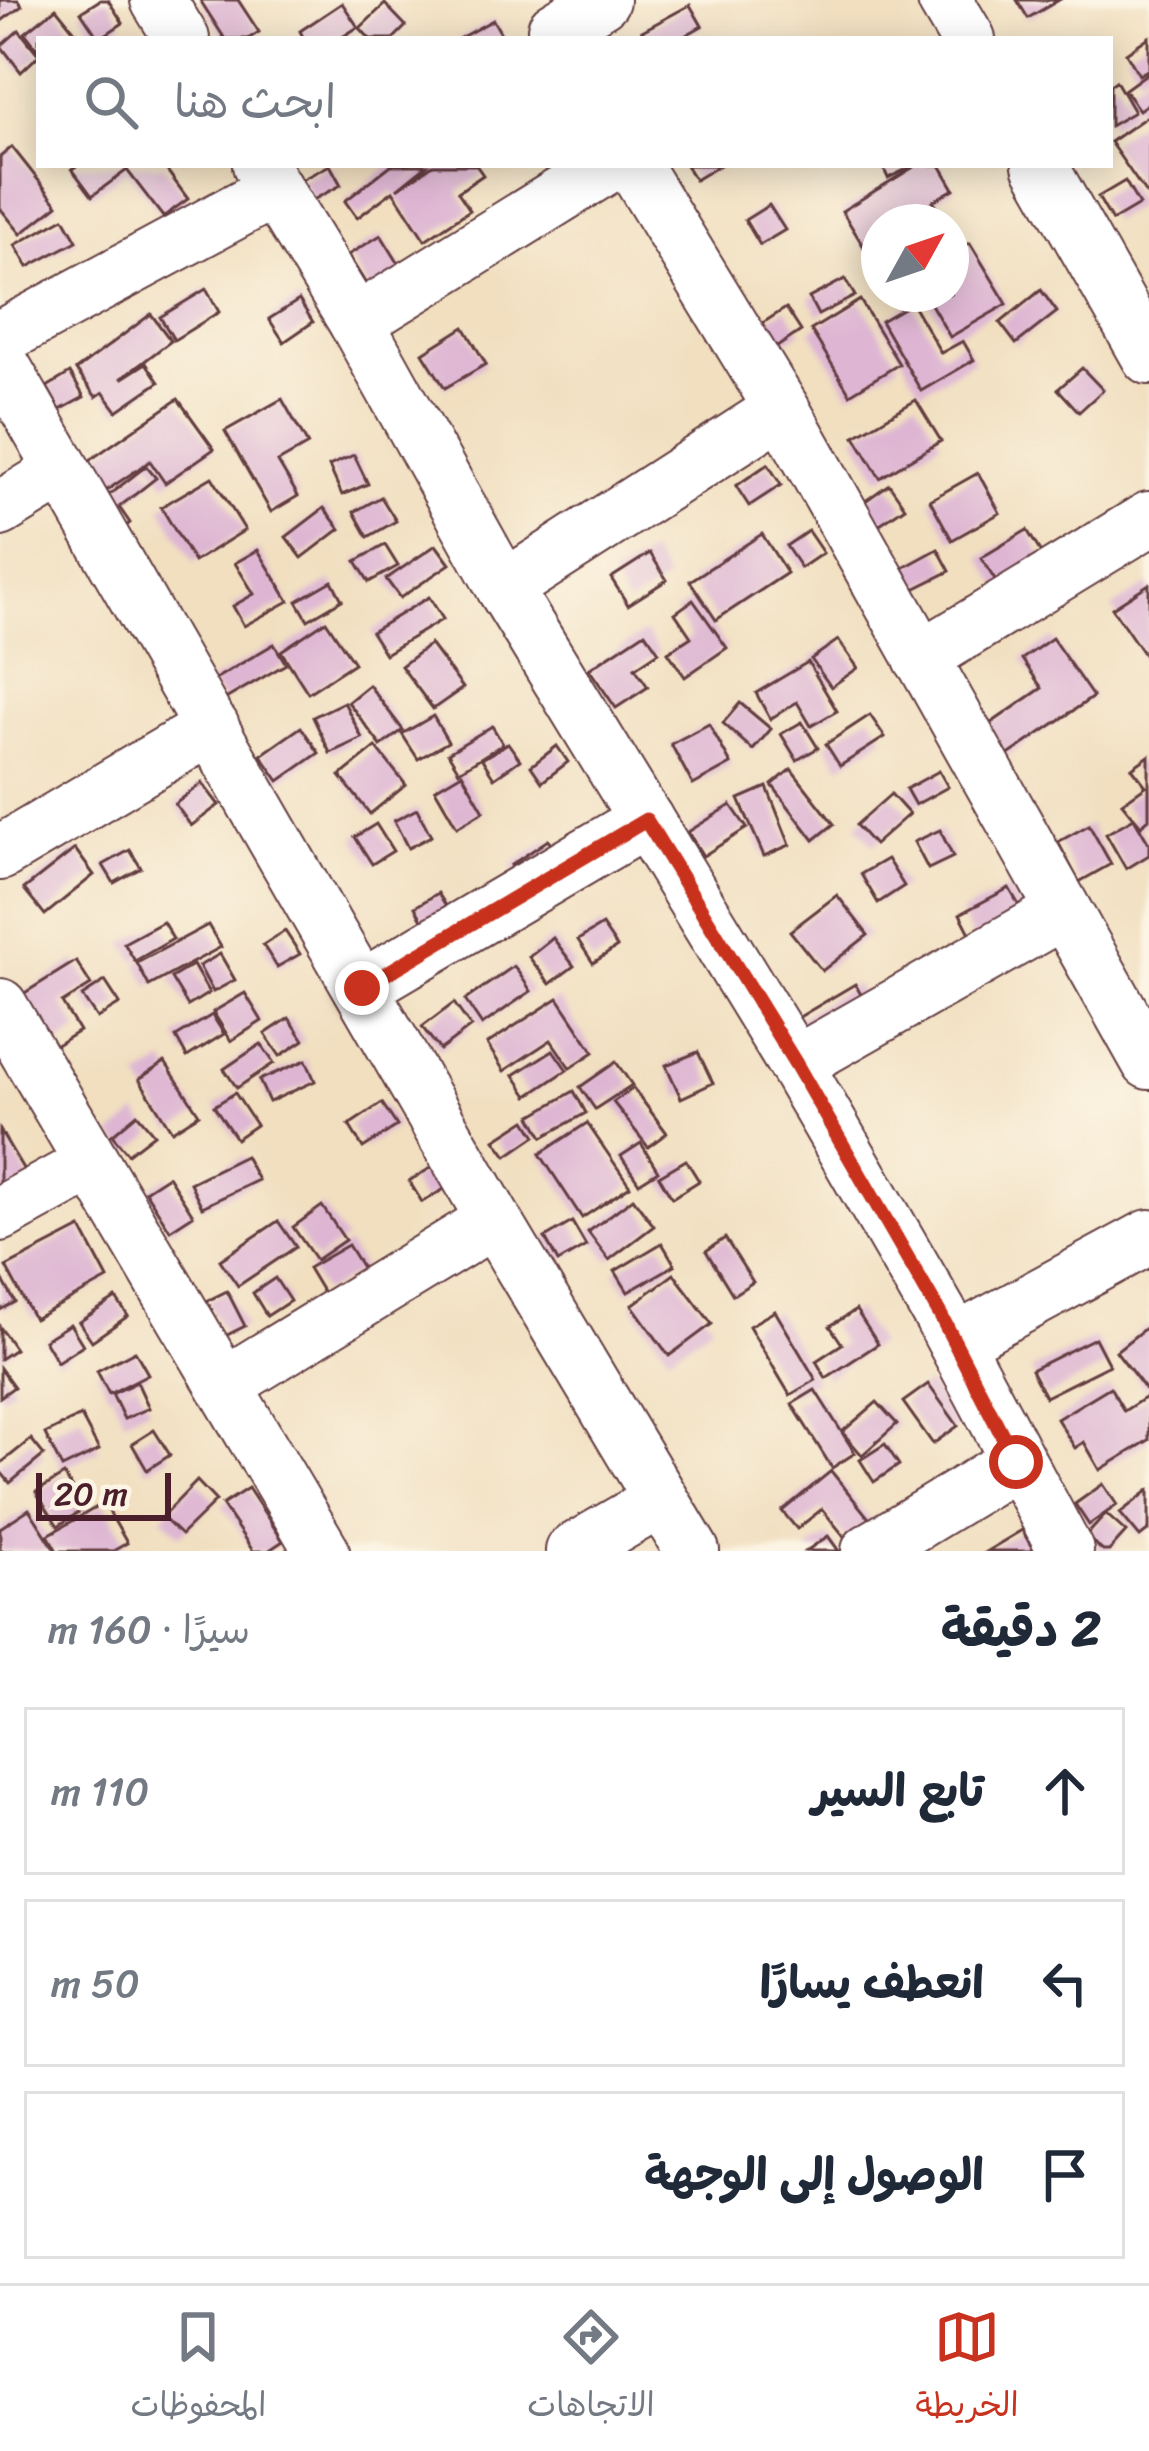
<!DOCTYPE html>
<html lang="ar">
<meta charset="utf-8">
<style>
:root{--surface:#fff;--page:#f2f2f3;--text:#1f2937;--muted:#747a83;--line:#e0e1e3;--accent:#c8321e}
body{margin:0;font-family:Sriracha,"Playpen Sans Arabic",sans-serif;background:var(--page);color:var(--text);direction:rtl}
.compass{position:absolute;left:861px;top:204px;width:108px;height:108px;border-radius:50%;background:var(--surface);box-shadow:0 6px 30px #0003;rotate:50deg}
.scale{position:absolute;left:36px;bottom:30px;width:135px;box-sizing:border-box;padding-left:12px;border:6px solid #4a1f2b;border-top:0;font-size:33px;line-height:42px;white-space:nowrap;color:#4a1f2b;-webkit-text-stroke:9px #fcf5e5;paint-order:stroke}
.stop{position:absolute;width:36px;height:36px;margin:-27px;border:9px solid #c8321e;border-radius:50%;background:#fff}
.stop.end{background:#c8321e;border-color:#fff;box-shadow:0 3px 12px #0008}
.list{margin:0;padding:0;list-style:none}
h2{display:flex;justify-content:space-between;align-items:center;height:156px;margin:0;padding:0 48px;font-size:51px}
h2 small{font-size:39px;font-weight:400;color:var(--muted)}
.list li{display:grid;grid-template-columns:78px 1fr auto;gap:36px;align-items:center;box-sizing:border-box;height:168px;margin:0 24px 24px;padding:0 24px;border:3px solid var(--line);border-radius:0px}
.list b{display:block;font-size:45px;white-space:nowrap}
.list em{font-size:39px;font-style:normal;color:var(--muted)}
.icon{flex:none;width:66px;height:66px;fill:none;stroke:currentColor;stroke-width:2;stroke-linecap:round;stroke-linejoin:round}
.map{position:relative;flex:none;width:1149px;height:1551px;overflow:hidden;direction:ltr}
.search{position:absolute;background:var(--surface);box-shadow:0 6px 30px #0003;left:36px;right:36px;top:36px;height:132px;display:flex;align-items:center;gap:30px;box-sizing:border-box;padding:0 42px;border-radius:0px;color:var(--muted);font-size:45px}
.sheet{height:732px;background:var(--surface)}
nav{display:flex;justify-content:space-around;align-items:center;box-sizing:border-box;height:168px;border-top:3px solid var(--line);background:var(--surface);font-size:33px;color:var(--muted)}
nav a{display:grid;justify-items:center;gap:6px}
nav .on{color:var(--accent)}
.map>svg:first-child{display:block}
.building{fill:#deb6d3}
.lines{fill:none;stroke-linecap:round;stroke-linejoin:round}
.minor-casing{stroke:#633c41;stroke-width:58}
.minor{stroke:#fff;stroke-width:54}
.route{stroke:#c8321e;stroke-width:15}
</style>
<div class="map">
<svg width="1149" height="1551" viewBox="0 0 1149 1551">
<rect width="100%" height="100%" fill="#fcf5e5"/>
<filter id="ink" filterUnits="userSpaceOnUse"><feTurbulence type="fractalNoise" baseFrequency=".00833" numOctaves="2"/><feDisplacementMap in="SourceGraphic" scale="24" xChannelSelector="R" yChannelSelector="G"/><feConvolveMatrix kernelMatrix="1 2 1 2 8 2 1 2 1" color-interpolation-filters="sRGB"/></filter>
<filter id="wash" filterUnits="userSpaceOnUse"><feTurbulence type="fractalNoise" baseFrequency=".004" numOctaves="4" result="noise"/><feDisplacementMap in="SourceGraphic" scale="48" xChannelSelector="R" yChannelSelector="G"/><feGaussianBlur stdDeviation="2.7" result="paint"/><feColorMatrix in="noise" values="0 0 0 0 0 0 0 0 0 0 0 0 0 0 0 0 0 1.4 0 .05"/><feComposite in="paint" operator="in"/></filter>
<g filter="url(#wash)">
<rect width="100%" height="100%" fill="#f1dfc0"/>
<g id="blocks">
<g class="building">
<polygon points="0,0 18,0 22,6 0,22"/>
<polygon points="100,0 108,0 123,23 99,39 81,12"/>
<polygon points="200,0 238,0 259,32 248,39 225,39"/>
<polygon points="1017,0 1059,0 1028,18"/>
<polygon points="342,3 358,27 339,39 304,39 300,31"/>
<polygon points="385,4 406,26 393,39 370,39 360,28"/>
<polygon points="690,5 702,26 679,39 647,39 642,31"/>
<polygon points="56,8 81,39 39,39 39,51 25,33"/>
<polygon points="493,20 504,39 458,39"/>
<polygon points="19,30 39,55 21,72 1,46"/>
<polygon points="1149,37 1149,69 1139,75 1126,53"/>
<polygon points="1149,72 1149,103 1139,110 1124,90"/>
<polygon points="1116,81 1134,112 1110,126 1110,85"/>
<polygon points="1149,115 1149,192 1146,194 1110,142"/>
<polygon points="12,147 58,205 21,234 0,208 0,157"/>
<polygon points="78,165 163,165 188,199 163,217 127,170 92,196 72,169"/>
<polygon points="330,165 341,185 313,200 301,180"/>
<polygon points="391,165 427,165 397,189 433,165 476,165 483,175 458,192 470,210 425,240 393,191 357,218 345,201"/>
<polygon points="686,165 720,165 695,180"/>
<polygon points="882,165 915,165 888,178"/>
<polygon points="917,165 940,165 954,189 933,201 946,222 879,222 879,245 867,252 842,211"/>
<polygon points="1125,181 1139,205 1112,221 1098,197"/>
<polygon points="769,205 785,230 760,245 745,220"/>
<polygon points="64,218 77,241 28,267 15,245"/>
<polygon points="381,235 412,285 379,305 348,255"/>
<polygon points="970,243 1007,304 950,337 925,294 951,294 951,255"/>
<polygon points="845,279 855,296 818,315 809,298"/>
<polygon points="206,289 219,312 174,340 160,317"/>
<polygon points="1041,290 1057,312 1016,344 1000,323"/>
<polygon points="299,300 313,322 284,342 269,319"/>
<polygon points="860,300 899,364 850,394 811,330"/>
<polygon points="912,303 941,353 963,341 974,360 921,391 881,321"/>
<polygon points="786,308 801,331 774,349 758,326"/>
<polygon points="151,314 171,341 121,379 146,363 159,382 117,411 103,392 96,397 76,370"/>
<polygon points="464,327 486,364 445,388 423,353"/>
<polygon points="1082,368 1103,390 1079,412 1058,389"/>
<polygon points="70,373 84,397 60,410 47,387"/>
<polygon points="178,399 214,449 165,483 150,461 97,497 77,469"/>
<polygon points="282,399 308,445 278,462 298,496 271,512 225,431"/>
<polygon points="916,400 941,441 880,478 855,436"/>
<polygon points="354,455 368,484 342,495 329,466"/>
<polygon points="768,464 781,485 749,506 736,486"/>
<polygon points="146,466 156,478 119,507 130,523 114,536 92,508"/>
<polygon points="978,473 1000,513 952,540 930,500"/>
<polygon points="212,477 245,530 194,562 161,507"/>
<polygon points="889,484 905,507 877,526 861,504"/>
<polygon points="381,497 396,521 368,537 354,512"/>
<polygon points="324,508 340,529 302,558 286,537"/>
<polygon points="1027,530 1055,576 1010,604 981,558"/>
<polygon points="808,531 823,553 801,568 786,546"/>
<polygon points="762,534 787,573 716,620 690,581"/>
<polygon points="385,545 398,566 369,582 356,561"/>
<polygon points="436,545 450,564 400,598 386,579"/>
<polygon points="938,549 950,571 914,589 903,568"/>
<polygon points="258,550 289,601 244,626 233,606 254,594 235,563"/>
<polygon points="650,553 667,580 628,605 611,578"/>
<polygon points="332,581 342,600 308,620 297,601"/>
<polygon points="1149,584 1149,662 1112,608"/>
<polygon points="429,597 443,619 385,654 371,632"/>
<polygon points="693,600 727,648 685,677 668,652 691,637 675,613"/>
<polygon points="326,621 354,663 308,693 281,651"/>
<polygon points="645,632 659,652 635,668 648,687 616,708 589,669"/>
<polygon points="1052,638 1093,697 1007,756 987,726 1042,688 1022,659"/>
<polygon points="838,640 858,668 831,687 811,659"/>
<polygon points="274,644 286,664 222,701 210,682"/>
<polygon points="430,644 463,688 433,709 401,666"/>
<polygon points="808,662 837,711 811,726 797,702 770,719 756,693"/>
<polygon points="369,685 403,730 381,746 348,702"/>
<polygon points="344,702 362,738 330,753 313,717"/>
<polygon points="740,703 771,729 753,750 723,723"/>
<polygon points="870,715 885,737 840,766 826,744"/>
<polygon points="433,716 448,742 418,759 402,734"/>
<polygon points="802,722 818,748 797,760 781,734"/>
<polygon points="709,724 731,764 693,785 671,744"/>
<polygon points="492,726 503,744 459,771 448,753"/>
<polygon points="301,727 319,753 279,781 261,755"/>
<polygon points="508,743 520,760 494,778 482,759"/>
<polygon points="557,746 568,762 542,782 531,766"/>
<polygon points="376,747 406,785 370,814 340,776"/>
<polygon points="1149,756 1149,819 1141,826 1122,803 1146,786 1132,768"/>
<polygon points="791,769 834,824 814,840 772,785"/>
<polygon points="939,771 948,787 915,805 906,789"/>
<polygon points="462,773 484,811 457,827 435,789"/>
<polygon points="202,783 219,805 191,826 175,804"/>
<polygon points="767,787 790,845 764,856 739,799"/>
<polygon points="891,794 909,814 874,845 856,825"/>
<polygon points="731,805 747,828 703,856 688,832"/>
<polygon points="417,809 431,836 408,848 394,821"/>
<polygon points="1134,818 1149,844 1149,855 1126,869 1106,834"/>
<polygon points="376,824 393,851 372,864 355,837"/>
<polygon points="1089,825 1111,864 1079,882 1058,842"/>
<polygon points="940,830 953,857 928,869 914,842"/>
<polygon points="548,840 562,861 525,886 511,865"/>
<polygon points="75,849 94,875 45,915 24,889"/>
<polygon points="130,850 141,868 114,883 103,865"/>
<polygon points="887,859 904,886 878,903 861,874"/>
<polygon points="1009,888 1024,914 974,941 960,914"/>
<polygon points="438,893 453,917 429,932 415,907"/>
<polygon points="837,895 868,935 822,971 790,931"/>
<polygon points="163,922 173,939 135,961 124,943"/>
<polygon points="208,925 221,947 149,986 137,963"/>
<polygon points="602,925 617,947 593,963 578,940"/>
<polygon points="285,931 300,954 277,967 263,945"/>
<polygon points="553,938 574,966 550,984 529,957"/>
<polygon points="220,954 235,980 213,992 199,966"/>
<polygon points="76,961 91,985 62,1003 79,1031 55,1046 23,994"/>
<polygon points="193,965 209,993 188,1006 171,978"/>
<polygon points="514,966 531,991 482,1025 465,1000"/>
<polygon points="105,981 120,1004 97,1018 82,996"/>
<polygon points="855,984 868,1007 809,1041 796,1019"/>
<polygon points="245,993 262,1021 231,1041 213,1012"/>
<polygon points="558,998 594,1052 570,1068 551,1040 504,1071 487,1044"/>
<polygon points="454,1003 471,1027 440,1050 422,1027"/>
<polygon points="212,1015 224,1034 187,1057 176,1037"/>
<polygon points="289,1018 304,1040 280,1056 265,1034"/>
<polygon points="261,1044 274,1063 237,1088 224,1069"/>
<polygon points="553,1050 567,1070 528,1096 514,1075"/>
<polygon points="698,1052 713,1083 681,1098 666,1065"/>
<polygon points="306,1060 315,1081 269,1102 259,1080"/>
<polygon points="165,1062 199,1114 172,1131 139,1079"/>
<polygon points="616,1062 632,1085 595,1109 580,1087"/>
<polygon points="633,1088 667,1133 648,1147 613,1102"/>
<polygon points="574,1091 586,1113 543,1137 531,1116"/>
<polygon points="235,1093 256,1125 236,1139 214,1106"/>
<polygon points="382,1103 397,1126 363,1148 349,1125"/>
<polygon points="137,1114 154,1134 128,1154 112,1135"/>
<polygon points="526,1120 536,1136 507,1156 495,1140"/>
<polygon points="587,1123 630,1186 582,1218 540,1154"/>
<polygon points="0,1130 31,1182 0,1200"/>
<polygon points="641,1143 658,1171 639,1183 621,1156"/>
<polygon points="245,1156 258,1180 202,1207 190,1183"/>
<polygon points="686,1160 699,1181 672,1198 659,1176"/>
<polygon points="434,1166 446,1188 422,1202 409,1181"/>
<polygon points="168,1176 193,1215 170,1230 145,1191"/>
<polygon points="633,1198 654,1226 609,1260 588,1232"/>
<polygon points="322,1206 345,1240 316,1260 293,1227"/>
<polygon points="278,1221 296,1247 238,1286 220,1260"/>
<polygon points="572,1222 586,1246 558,1262 545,1238"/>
<polygon points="81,1228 108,1279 34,1319 6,1267"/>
<polygon points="725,1238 753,1282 733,1295 706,1251"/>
<polygon points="662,1243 675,1265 628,1292 615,1271"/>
<polygon points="348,1245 363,1269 323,1293 308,1268"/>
<polygon points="674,1274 712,1324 669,1356 632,1305"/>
<polygon points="0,1275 15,1302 0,1310"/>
<polygon points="275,1278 290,1301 267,1316 253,1293"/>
<polygon points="227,1291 245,1326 225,1336 207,1301"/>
<polygon points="116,1298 128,1316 92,1341 79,1322"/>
<polygon points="856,1310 878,1344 826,1378 816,1361 842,1344 830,1326"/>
<polygon points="775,1311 816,1380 790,1395 749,1326"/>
<polygon points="70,1324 83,1345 57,1362 44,1340"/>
<polygon points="1149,1325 1149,1394 1116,1351"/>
<polygon points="0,1327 15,1349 0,1359"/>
<polygon points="1095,1338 1109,1365 1045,1397 1031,1370"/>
<polygon points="135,1351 148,1374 109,1394 97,1371"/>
<polygon points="0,1368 14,1387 0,1397"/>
<polygon points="137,1382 149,1408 124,1419 112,1394"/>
<polygon points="928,1384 958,1426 933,1444 903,1402"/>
<polygon points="1110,1387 1124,1411 1149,1395 1149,1440 1100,1470 1084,1442 1075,1448 1057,1419"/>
<polygon points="815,1390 855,1453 832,1468 792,1404"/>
<polygon points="877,1402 897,1424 862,1455 842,1432"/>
<polygon points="81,1416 99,1450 62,1468 45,1434"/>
<polygon points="154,1430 170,1455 147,1470 132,1444"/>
<polygon points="31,1439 44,1455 10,1483 0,1471 0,1464"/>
<polygon points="885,1444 899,1465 874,1482 860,1460"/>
<polygon points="831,1471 880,1532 856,1551 822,1509 797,1529 782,1511"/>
<polygon points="64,1475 85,1508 58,1526 36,1492"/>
<polygon points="197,1481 216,1501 181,1535 162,1517"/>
<polygon points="1103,1484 1117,1505 1089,1525 1075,1504"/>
<polygon points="248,1488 283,1541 268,1551 253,1551 222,1505"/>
<polygon points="1149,1490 1149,1530 1140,1537 1120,1513"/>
<polygon points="104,1503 127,1543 113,1551 57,1551 48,1535"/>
<polygon points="29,1509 56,1551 0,1551 0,1528"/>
<polygon points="1106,1514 1126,1532 1109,1551 1103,1551 1086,1536"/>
<polygon points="1022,1530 1034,1551 987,1551"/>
<polygon points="828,1536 839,1551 806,1551"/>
</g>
</g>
</g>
<g filter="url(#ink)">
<use href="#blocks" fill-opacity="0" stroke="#633c41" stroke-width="3"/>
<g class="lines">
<g class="minor-casing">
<g id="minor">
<polyline points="158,0 182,39"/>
<polyline points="945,0 968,39"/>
<polyline points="555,29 602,0"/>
<polyline points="260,165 356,322 504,588 795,1064 941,1316 1066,1551"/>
<polyline points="633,165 782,409 1149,1062"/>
<polyline points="1040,165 1149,357"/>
<polyline points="356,322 609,165"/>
<polyline points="0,338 275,190"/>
<polyline points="0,361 494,1220 692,1551"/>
<polyline points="0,509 62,471"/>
<polyline points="504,588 782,409"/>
<polyline points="921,658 1149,519"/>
<polyline points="0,853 212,727"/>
<polyline points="361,988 646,820"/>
<polyline points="0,1006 322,1551"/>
<polyline points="795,1064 1062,912"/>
<polyline points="0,1214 91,1164"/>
<polyline points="955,1342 1149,1237"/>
<polyline points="224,1385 494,1220"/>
<polyline points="573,1551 661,1500"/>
<polyline points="869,1551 1016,1462"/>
</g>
</g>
<use href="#minor" class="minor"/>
</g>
</g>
<g class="lines" filter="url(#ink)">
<polyline class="route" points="362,988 646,820 796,1064 941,1316 1016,1462"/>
</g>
</svg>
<svg class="compass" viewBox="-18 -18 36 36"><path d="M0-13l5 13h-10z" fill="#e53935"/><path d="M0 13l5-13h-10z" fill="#747a83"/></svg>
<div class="scale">20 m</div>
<div class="stop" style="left:1016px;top:1462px"></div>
<div class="stop end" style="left:362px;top:988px"></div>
<div class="search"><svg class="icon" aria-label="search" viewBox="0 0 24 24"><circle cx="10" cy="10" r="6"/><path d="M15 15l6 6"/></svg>ابحث هنا</div>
</div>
<section class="sheet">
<h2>2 دقيقة<small>سيرًا · 160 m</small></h2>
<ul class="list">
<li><svg class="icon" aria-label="ahead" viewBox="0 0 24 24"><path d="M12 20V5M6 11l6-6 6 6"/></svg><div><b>تابع السير</b></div><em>110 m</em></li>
<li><svg class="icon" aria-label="left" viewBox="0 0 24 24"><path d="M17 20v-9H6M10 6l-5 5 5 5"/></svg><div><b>انعطف يسارًا</b></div><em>50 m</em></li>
<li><svg class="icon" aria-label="arrive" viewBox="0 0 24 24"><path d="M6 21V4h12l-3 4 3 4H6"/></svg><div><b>الوصول إلى الوجهة</b></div></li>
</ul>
</section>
<nav>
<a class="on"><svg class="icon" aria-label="map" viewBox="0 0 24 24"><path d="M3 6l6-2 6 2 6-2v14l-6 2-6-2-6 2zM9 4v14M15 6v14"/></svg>الخريطة</a>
<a><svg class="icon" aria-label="directions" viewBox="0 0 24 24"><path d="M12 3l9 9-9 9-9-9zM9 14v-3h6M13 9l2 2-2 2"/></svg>الاتجاهات</a>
<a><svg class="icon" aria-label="saved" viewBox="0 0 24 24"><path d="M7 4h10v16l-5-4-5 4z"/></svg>المحفوظات</a>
</nav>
